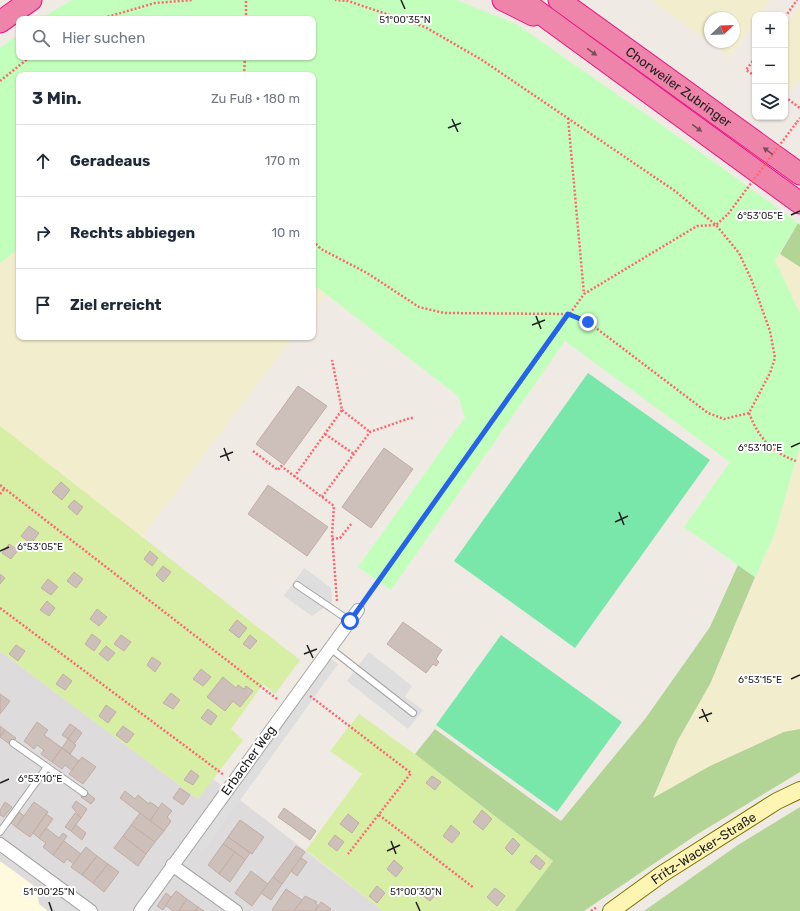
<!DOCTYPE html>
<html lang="de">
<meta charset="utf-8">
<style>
:root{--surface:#fff;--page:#f6f6f7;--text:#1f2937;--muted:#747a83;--line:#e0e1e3}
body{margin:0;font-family:Rubik,sans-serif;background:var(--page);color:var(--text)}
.controls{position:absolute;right:12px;top:12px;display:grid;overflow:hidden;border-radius:8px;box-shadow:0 1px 3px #0004}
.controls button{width:36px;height:36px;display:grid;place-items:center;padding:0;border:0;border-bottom:1px solid var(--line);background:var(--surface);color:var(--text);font:20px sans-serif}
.compass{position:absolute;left:704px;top:12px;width:36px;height:36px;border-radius:50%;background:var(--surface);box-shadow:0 1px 3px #0004;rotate:67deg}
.stop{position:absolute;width:12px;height:12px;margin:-9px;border:3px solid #2563eb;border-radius:50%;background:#fff}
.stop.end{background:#2563eb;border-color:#fff;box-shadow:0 1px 4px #0008}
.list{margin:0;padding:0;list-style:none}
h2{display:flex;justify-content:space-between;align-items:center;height:52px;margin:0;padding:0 16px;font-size:17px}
h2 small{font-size:13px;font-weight:400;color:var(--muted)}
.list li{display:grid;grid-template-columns:26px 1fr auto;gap:12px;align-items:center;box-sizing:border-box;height:72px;padding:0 16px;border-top:1px solid var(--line)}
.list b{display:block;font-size:15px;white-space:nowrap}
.list em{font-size:13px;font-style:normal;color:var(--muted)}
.icon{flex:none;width:22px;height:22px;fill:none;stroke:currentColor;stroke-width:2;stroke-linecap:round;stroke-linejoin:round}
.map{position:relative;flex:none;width:800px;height:911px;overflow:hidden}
.search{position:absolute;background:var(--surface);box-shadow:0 1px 3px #0004;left:16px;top:16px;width:300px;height:44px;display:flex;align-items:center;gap:10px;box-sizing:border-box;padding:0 14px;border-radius:8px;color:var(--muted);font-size:15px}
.panel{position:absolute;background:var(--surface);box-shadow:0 1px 3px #0004;left:16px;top:72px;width:300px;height:268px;border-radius:8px}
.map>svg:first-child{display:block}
.residential{fill:#dddbdc}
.education{fill:#fff9de}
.farmland{fill:#f1edcd;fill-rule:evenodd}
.grass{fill:#d7efa4}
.forest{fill:#b2d494}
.park{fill:#c3ffbc}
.pitch{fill:#7ae7aa}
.parking{fill:#dedede}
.building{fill:#cdbfb9;stroke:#c4ada4}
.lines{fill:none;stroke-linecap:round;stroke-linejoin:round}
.lane-casing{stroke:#a5a5a5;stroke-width:8}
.street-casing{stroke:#a5a5a5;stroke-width:14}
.secondary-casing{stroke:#7b7300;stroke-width:18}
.highway-casing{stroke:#ec1384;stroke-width:23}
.path{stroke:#ff6671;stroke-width:2.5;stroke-dasharray:2 2;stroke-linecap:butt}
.lane{stroke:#fff;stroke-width:6}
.street{stroke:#fff;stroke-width:12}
.secondary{stroke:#fff5b3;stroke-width:16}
.highway{stroke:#ef84ab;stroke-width:21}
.path-bridge{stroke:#ff6671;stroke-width:2.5;stroke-dasharray:2 2;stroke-linecap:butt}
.oneway{fill:#7c4c5d}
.route{stroke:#2563eb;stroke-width:5}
.ticks{fill:none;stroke:#1e1e1e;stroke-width:1.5}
.labels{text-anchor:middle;stroke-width:4;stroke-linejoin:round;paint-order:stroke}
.street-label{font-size:13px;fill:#1e1e1e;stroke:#fff}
.ticks-label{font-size:10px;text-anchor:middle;fill:#1e1e1e;stroke:#fff;stroke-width:4;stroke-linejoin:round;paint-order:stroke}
</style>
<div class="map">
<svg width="800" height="911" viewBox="0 0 800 911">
<rect width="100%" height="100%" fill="#f0eae4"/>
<polygon class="residential" points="0,651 198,799 213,779 383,911 0,911"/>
<polygon class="education" points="0,861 37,888 39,904 48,911 0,911"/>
<g class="farmland">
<path d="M651,0H770L759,15H755V21L730,57ZM710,18H734V42H710Z"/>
<polygon points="800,4 800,76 792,90 785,85 785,28"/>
<polygon points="19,249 19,337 293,337 142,537 0,426 0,263"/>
<polygon points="780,254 800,267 800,314 775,260"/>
<polygon points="313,284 326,294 313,311"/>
<polygon points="800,445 800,729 784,732 653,799 678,740 710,684 775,533"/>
</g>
<g class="grass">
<polygon points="0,426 300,660 275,694 263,684 231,729 243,740 198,799 0,651"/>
<polygon points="359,714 415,754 553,861 515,911 383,911 306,850 362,774 330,751"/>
</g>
<g class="forest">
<polygon points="798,223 800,225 800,267 780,254"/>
<polygon points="738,565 755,577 710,684 678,740 653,798 710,766 784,732 800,729 800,772 696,835 584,911 515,911 553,861 415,754 435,729 561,821 645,719 710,627"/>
<polygon points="800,807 800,911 644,911 738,845"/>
</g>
<polygon class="park" points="72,0 457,0 516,24 703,154 798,223 775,260 800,314 800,445 775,533 755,577 684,527 730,462 565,341 391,590 358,567 465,417 458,396 313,284 313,75 19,75 19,249 0,263 0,48 19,34 19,57 313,57 313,19 39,19"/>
<g class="pitch">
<polygon points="588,373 710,460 575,648 454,561"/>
<polygon points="501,635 622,722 557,812 436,725"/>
</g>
<g class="parking">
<polygon points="304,568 331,588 332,602 312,616 284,596"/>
<polygon points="369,652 412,686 405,697 423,710 408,729 347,681"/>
<polygon points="328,657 338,664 203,852 193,845"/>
<polygon points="53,893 76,911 58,911 47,902"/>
</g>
<g class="building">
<polygon points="298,386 327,406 284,465 256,444"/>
<polygon points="384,448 413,469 371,528 342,507"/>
<polygon points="61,482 70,490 62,500 52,492"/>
<polygon points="268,485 328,527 307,556 248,514"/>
<polygon points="74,500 83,507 77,515 68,507"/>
<polygon points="29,526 39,533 31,544 21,536"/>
<polygon points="9,544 18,550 11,559 2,553"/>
<polygon points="150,551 158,558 152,566 144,559"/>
<polygon points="163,566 171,572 163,582 156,575"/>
<polygon points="74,572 83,579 76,588 67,581"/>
<polygon points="0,574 5,578 0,584"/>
<polygon points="48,579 58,587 51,595 41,588"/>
<polygon points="47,601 55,608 49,616 40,610"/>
<polygon points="97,609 107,617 99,626 90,619"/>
<polygon points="237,620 247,628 239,638 229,630"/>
<polygon points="403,622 442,650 436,659 439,662 436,666 433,664 426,673 387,644"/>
<polygon points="92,634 101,641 94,651 85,644"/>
<polygon points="121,635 131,642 124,651 114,644"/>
<polygon points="250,635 257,641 250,649 243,644"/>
<polygon points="16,645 25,651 18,661 9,654"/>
<polygon points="106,646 115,653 108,661 99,654"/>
<polygon points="152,657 161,663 155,672 147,665"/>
<polygon points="201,669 211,677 203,686 193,679"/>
<polygon points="63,674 72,681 65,690 56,684"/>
<polygon points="223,677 236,688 238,685 244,689 246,686 253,691 240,707 233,701 225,711 207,697"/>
<polygon points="171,693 180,700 173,709 163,703"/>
<polygon points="0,694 10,701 0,714"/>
<polygon points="106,705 116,712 108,723 99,716"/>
<polygon points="208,709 217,716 211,725 201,718"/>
<polygon points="37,722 48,730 44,735 62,748 52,762 41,754 44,750 37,745 34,749 24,741"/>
<polygon points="70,724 76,728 68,739 62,735"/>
<polygon points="0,726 5,730 0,736"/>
<polygon points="123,726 134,734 127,743 116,735"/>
<polygon points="76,728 82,733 74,744 68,739"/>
<polygon points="5,730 16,738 11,745 0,737"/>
<polygon points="68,739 76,745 70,754 62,748"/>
<polygon points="62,748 79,761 72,771 65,765 62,769 52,762"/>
<polygon points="82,757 96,767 83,784 69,774"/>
<polygon points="191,770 199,776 193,785 184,780"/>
<polygon points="432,776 441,782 435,790 426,783"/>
<polygon points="180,788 190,795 183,805 173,798"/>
<polygon points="85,791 95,799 91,804 81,797"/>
<polygon points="125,791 135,799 138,795 149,804 150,802 159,808 150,821 120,798"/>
<polygon points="76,801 87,809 81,818 72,807"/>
<polygon points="5,802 12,807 4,817 0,815 0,810"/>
<polygon points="34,802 48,812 30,837 16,827"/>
<polygon points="162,803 172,811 167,817 171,821 164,831 150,821"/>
<polygon points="284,808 316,831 310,840 278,817"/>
<polygon points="482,810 492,819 483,830 473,822"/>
<polygon points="19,812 24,816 16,827 11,823"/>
<polygon points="75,813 81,818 71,831 65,827"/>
<polygon points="140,813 164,831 155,842 131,825"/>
<polygon points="46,814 53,819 39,838 33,833"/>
<polygon points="348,814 359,823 352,833 340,824"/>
<polygon points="240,820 264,837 252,854 228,837"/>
<polygon points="76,825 86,833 82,840 71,831"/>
<polygon points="131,825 155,842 146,854 123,836"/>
<polygon points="451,825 460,833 452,843 443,836"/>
<polygon points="46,828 59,838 63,833 67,836 53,855 43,847 46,843 39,838"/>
<polygon points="335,835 344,842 337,851 328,844"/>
<polygon points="123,836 146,854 138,866 114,848"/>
<polygon points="228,837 250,853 245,860 223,844"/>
<polygon points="513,838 520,845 512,855 505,848"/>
<polygon points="64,841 81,854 74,864 67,859 64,863 53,855"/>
<polygon points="223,844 235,852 219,874 208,865"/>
<polygon points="296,846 305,852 282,884 273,877"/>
<polygon points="86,847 97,856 82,875 71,867"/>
<polygon points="235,852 245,860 230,882 219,874"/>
<polygon points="536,855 545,863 540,870 530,862"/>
<polygon points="97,856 108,864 93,883 82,875"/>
<polygon points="301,858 307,862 297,876 291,871"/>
<polygon points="394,860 403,868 396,877 387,869"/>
<polygon points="108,864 119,872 104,892 93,883"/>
<polygon points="251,871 268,884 252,906 235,893"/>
<polygon points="273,877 282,884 271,900 261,893"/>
<polygon points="377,886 385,893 377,903 369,896"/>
<polygon points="427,886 437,893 430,901 421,894"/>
<polygon points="495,888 505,896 497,906 487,897"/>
<polygon points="286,889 302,900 294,911 274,911 272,910"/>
<polygon points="176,891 187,899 179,911 173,911 165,905"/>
<polygon points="166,893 171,897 163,910 157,906"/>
<polygon points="305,896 317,902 315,903 319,906 315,911 294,911"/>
<polygon points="187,899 198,907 196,911 179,911"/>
<polygon points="321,902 331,909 330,911 315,911"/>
<polygon points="198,907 204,911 196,911"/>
</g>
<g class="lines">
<g class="lane-casing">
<g id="lane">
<polyline points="297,585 350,621"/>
<polyline points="330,648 413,713"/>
<polyline points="13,743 84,793"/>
<polyline points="0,832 47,767"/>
</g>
</g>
<g class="street-casing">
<g id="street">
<polyline points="0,844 91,911"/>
<polyline points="172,865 236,911"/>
<polyline points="140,911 358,610"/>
</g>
</g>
<g class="secondary-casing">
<g id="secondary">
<path id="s1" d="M611,911L662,874L777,801L800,790"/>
</g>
</g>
<g class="highway-casing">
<g id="highway">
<polyline points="503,0 533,15"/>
<polyline points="522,0 800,203"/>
<path id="s2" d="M559,0L800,174"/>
<polyline points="0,22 31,0"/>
</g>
</g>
<g class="path">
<polyline points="785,17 797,0"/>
<polyline points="100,19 155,3 193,0"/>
<polyline points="246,19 246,0"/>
<polyline points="755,58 746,70 755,76"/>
<polyline points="244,75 245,57"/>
<polyline points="0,81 30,57"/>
<polyline points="785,97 800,108"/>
<polyline points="568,118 584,294"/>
<polyline points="797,122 800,118"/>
<polyline points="313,241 321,249 367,273 419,307 444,313 569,314 588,322 708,413 724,419 749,413 770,373 775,358 770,331 752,281 739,253 716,225 675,191 482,60 425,27 348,1 335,0"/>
<polyline points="342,410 370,432"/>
<path d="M749,413C759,438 770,451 796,461"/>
<polyline points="325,434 354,454"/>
<polyline points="253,451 278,470 281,466 334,506 332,535 337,601"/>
<polyline points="294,477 342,410 332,360"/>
<polyline points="0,485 277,699"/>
<polyline points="0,494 4,489"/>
<polyline points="322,497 370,432 410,418 414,418"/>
<polyline points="332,539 340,538 352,523"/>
<polyline points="365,600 584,294 697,226 716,225 728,214"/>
<polyline points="0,608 224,775"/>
<polyline points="310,696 411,773 348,854"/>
<polyline points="379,815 474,888"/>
<polyline points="591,911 597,907"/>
</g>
<use href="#lane" class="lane"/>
<use href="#street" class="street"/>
<use href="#secondary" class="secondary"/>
<use href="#highway" class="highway"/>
<polyline class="path-bridge" points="728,214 797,122"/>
</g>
<defs><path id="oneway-solid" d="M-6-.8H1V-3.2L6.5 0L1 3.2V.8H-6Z"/></defs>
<g class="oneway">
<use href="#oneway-solid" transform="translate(592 52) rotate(36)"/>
<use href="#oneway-solid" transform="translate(697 128) rotate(36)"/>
<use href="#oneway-solid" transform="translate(768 151) rotate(-144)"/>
</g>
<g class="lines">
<polyline class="route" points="350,621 568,314 588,322"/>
</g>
<path class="ticks" d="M401,0L405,9M452,119L458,132M448,128L461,123M791,215L800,211M536,316L541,329M532,325L545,320M791,447L800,443M224,448L229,461M220,457L233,452M619,512L624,525M615,522L628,516M0,551L9,547M307,645L313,658M304,654L317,649M791,679L800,675M702,709L708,722M699,718L712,713M0,783L9,779M391,841L396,854M387,851L400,845M49,902L52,911M416,902L420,911"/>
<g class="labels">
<g class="street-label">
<text dy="5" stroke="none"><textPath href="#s2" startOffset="148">Chorweiler Zubringer</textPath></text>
<text transform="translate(248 760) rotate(-54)" y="5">Erbacher Weg</text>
<text dy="5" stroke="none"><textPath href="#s1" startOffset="112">Fritz-Wacker-Straße</textPath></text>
</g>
</g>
<g class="ticks-label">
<text x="405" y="23">51°00'35"N</text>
<text x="760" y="219">6°53'05"E</text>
<text x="760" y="451">6°53'10"E</text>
<text x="40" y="550">6°53'05"E</text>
<text x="760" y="683">6°53'15"E</text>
<text x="40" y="782">6°53'10"E</text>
<text x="49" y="895">51°00'25"N</text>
<text x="416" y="895">51°00'30"N</text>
</g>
</svg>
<div class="controls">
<button>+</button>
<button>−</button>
<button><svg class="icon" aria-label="layers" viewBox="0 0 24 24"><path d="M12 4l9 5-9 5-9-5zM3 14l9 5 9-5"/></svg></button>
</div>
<svg class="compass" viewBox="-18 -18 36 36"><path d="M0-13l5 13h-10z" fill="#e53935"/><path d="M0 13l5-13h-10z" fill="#747a83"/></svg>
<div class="stop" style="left:350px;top:621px"></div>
<div class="stop end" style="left:588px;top:322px"></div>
<div class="search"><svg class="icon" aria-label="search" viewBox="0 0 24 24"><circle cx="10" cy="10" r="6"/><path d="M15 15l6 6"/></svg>Hier suchen</div>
<section class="panel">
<h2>3 Min.<small>Zu Fuß · 180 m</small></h2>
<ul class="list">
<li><svg class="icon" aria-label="ahead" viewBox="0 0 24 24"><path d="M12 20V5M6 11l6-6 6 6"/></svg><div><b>Geradeaus</b></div><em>170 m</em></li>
<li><svg class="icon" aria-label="right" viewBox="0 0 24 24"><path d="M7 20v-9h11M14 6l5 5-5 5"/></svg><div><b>Rechts abbiegen</b></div><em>10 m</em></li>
<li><svg class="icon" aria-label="arrive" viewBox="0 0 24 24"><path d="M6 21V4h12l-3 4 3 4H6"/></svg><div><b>Ziel erreicht</b></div></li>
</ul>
</section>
</div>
